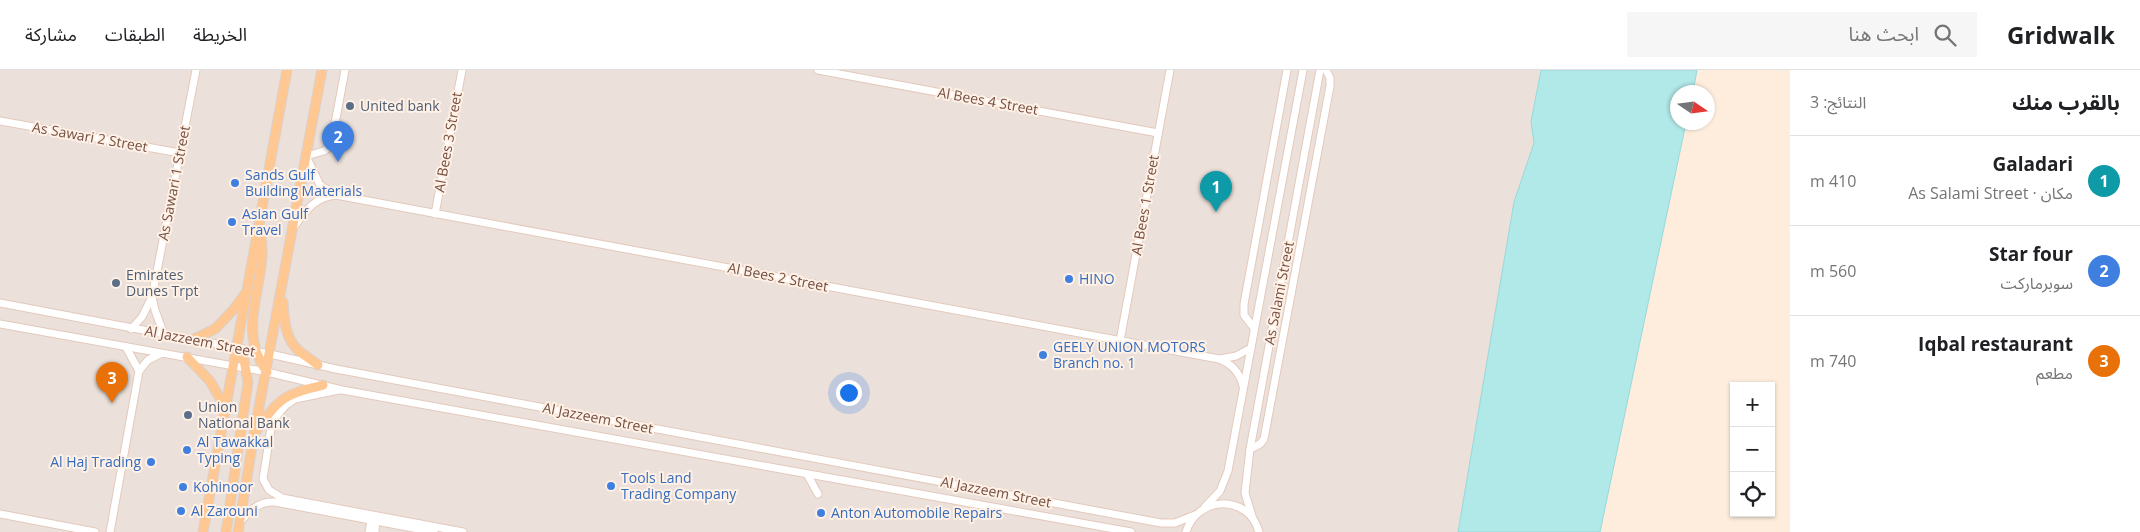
<!DOCTYPE html>
<html lang="ar">
<meta charset="utf-8">
<style>
:root{--surface:#fff;--page:#f6f6f6;--text:#202124;--muted:#757577;--line:#e0e0e0;--accent:#2563eb}
body{margin:0;font-family:"Open Sans","Noto Sans Arabic",sans-serif;background:var(--page);color:var(--text);direction:rtl}
.controls{position:absolute;right:15px;bottom:15px;display:grid;overflow:hidden;border-radius:0px;box-shadow:0 1px 4px #0004}
.controls button{width:45px;height:45px;display:grid;place-items:center;padding:0;border:0;border-bottom:1px solid var(--line);background:var(--surface);color:var(--text);font:25px sans-serif}
.compass{position:absolute;left:1670px;top:15px;width:45px;height:45px;border-radius:50%;background:var(--surface);box-shadow:0 1px 4px #0004;rotate:103deg}
.you{position:absolute;left:848px;top:322px;width:18px;height:18px;margin:-12px;border:4px solid #fff;border-radius:50%;background:#1a73e8;box-shadow:0 0 0 8px #1a73e833}
.badge{display:grid;place-items:center;width:32px;height:32px;border-radius:50%;background:var(--accent);color:#fff;font-size:16px;font-weight:700}
.pin{position:absolute;translate:-50% -41px;filter:drop-shadow(0 1px 2px #0008)}
.pin::after{content:'';position:absolute;top:26px;width:18px;height:15px;background:inherit;clip-path:polygon(0 0,100% 0,50% 100%)}
.list{margin:0;padding:0;list-style:none}
h2{display:flex;justify-content:space-between;align-items:center;height:65px;margin:0;padding:0 20px;font-size:21px}
h2 small{font-size:16px;font-weight:400;color:var(--muted)}
.list li{display:grid;grid-template-columns:32px 1fr auto;gap:15px;align-items:center;box-sizing:border-box;height:90px;padding:0 20px;border-top:1px solid var(--line)}
.list b{display:block;font-size:19px;white-space:nowrap}
.list p{margin:0;font-size:16px;white-space:nowrap;color:var(--muted)}
.list em{font-size:16px;font-style:normal;color:var(--muted)}
.icon{flex:none;width:28px;height:28px;fill:none;stroke:currentColor;stroke-width:2;stroke-linecap:round;stroke-linejoin:round}
.map{position:relative;flex:none;width:1790px;height:462px;overflow:hidden;direction:ltr}
header{display:flex;align-items:center;gap:30px;box-sizing:border-box;height:70px;padding:0 25px;background:var(--surface);border-bottom:1px solid var(--line)}
header strong{font-size:24px}
nav{display:flex;gap:28px;margin-inline-start:auto;font-size:18px}
.search{width:350px;height:45px;background:var(--page);display:flex;align-items:center;gap:12px;box-sizing:border-box;padding:0 18px;border-radius:0px;color:var(--muted);font-size:19px}
main{display:flex}
aside{flex:1;background:var(--surface)}
.map>svg:first-child{display:block}
.industrial{fill:#ebe0da}
.water{fill:#b1e8e8;stroke:#97d9db}
.lines{fill:none;stroke-linecap:round;stroke-linejoin:round}
.minor-casing{stroke:#e4c9bc;stroke-width:9}
.major-casing{stroke:#dbd1ce;stroke-width:11}
.minor{stroke:#fff;stroke-width:7}
.major{stroke:#ffc893;stroke-width:9}
.service-dot{fill:#5c6f8a;stroke:#fff1e5;stroke-width:2}
.shop-dot{fill:#3f7fe0;stroke:#fff1e5;stroke-width:2}
.labels{text-anchor:middle;stroke-width:4;stroke-linejoin:round;paint-order:stroke}
.street-label{font-size:14px;fill:#754f44;stroke:#fff1e5}
.service-label{font-size:14px;fill:#4e5e75;stroke:#fff1e5;text-anchor:start}
.shop-label{font-size:14px;fill:#366cbe;stroke:#fff1e5;text-anchor:start}
</style>
<header>
<strong>Gridwalk</strong>
<div class="search"><svg class="icon" aria-label="search" viewBox="0 0 24 24"><circle cx="10" cy="10" r="6"/><path d="M15 15l6 6"/></svg>ابحث هنا</div>
<nav><a>الخريطة</a><a>الطبقات</a><a>مشاركة</a></nav>
</header>
<main>
<aside>
<h2>بالقرب منك<small>النتائج: 3</small></h2>
<ul class="list">
<li><span class="badge" style="background:#0f9aa8">1</span><div><b>Galadari</b><p>مكان · As Salami Street</p></div><em>410 m</em></li>
<li><span class="badge" style="background:#3f7fe0">2</span><div><b>Star four</b><p>سوبرماركت</p></div><em>560 m</em></li>
<li><span class="badge" style="background:#e8710a">3</span><div><b>Iqbal restaurant</b><p>مطعم</p></div><em>740 m</em></li>
</ul>
</aside>
<div class="map">
<svg width="1790" height="462" viewBox="0 0 1790 462">
<rect width="100%" height="100%" fill="#feeddd"/>
<polygon class="industrial" points="0,0 1541,0 1531,52 1534,73 1514,132 1458,462 0,462"/>
<polygon class="water" points="1541,0 1697,0 1693,22 1678,22 1678,52 1686,53 1600,462 1458,462 1514,132 1534,73 1531,52"/>
<g class="lines">
<g class="minor-casing">
<g id="minor">
<path d="M345,0L331,75L324,81L306,86L320,115L336,125L1219,289C1232,294 1240,303 1243,316"/>
<polyline points="818,0 1158,63"/>
<polyline points="0,51 180,83"/>
<polyline points="435,144 462,0"/>
<path d="M293,158C305,142 314,127 336,125"/>
<polyline points="152,227 155,240 164,265"/>
<polyline points="0,233 270,284 336,299 1161,453 1175,453 1195,445"/>
<polyline points="0,254 267,302 342,320 1131,462"/>
<polyline points="1254,258 1244,245 1244,234 1287,0"/>
<polyline points="131,259 142,247 152,227 196,0"/>
<polyline points="1120,271 1170,0"/>
<polyline points="126,277 139,301"/>
<polyline points="1220,289 1236,286 1251,278"/>
<polyline points="339,320 295,329 286,335 275,348 271,358 263,409 269,420 282,428 463,462"/>
<polyline points="1250,379 1260,374 1264,369 1330,16 1330,8 1326,0"/>
<polyline points="807,404 818,424"/>
<polyline points="1205,437 1220,421 1228,401 1303,0"/>
<polyline points="0,444 95,462"/>
<polyline points="1252,446 1245,423 1250,379 1320,0"/>
<path d="M240,452C250,441 258,431 275,432L434,462"/>
<polyline points="110,462 139,301 148,290 160,284"/>
<polyline points="369,462 371,450 373,449"/>
<polyline points="375,462 376,448"/>
<path d="M1186,462C1197,425 1249,424 1259,462"/>
</g>
</g>
<g class="major-casing">
<g id="major">
<path d="M260,162C271,209 233,256 267,302"/>
<path d="M283,232C284,249 285,269 299,281C305,286 312,290 318,295"/>
<polyline points="192,270 215,259 234,239 245,224"/>
<polyline points="187,287 210,311 226,339"/>
<path d="M256,361C267,346 277,329 296,323C305,319 314,318 323,315"/>
<polyline points="203,462 287,0"/>
<polyline points="226,462 248,312 244,290 236,279"/>
<polyline points="238,462 254,364 322,0"/>
</g>
</g>
<use href="#minor" class="minor"/>
<use href="#major" class="major"/>
</g>
<g class="service-dot">
<circle cx="350" cy="36" r="5"/>
<circle cx="116" cy="213" r="5"/>
<circle cx="188" cy="345" r="5"/>
</g>
<g class="shop-dot">
<circle cx="235" cy="113" r="5"/>
<circle cx="232" cy="152" r="5"/>
<circle cx="1069" cy="209" r="5"/>
<circle cx="1043" cy="285" r="5"/>
<circle cx="187" cy="380" r="5"/>
<circle cx="151" cy="392" r="5"/>
<circle cx="611" cy="416" r="5"/>
<circle cx="183" cy="417" r="5"/>
<circle cx="181" cy="441" r="5"/>
<circle cx="821" cy="443" r="5"/>
</g>
<g class="labels">
<g class="street-label">
<text transform="translate(988 31) rotate(10)" y="5">Al Bees 4 Street</text>
<text transform="translate(90 67) rotate(10)" y="5">As Sawari 2 Street</text>
<text transform="translate(448 72) rotate(-80)" y="5">Al Bees 3 Street</text>
<text transform="translate(174 113) rotate(-79)" y="5">As Sawari 1 Street</text>
<text transform="translate(1145 135) rotate(-80)" y="5">Al Bees 1 Street</text>
<text transform="translate(778 207) rotate(11)" y="5">Al Bees 2 Street</text>
<text transform="translate(1279 223) rotate(-79)" y="5">As Salami Street</text>
<text transform="translate(200 271) rotate(11)" y="5">Al Jazzeem Street</text>
<text transform="translate(598 348) rotate(11)" y="5">Al Jazzeem Street</text>
<text transform="translate(996 422) rotate(11)" y="5">Al Jazzeem Street</text>
</g>
<g class="service-label">
<text x="360" y="41">United bank</text>
<text x="126" y="210">Emirates<tspan x="126" dy="16">Dunes Trpt</tspan></text>
<text x="198" y="342">Union<tspan x="198" dy="16">National Bank</tspan></text>
</g>
<g class="shop-label">
<text x="245" y="110">Sands Gulf<tspan x="245" dy="16">Building Materials</tspan></text>
<text x="242" y="149">Asian Gulf<tspan x="242" dy="16">Travel</tspan></text>
<text x="1079" y="214">HINO</text>
<text x="1053" y="282">GEELY UNION MOTORS<tspan x="1053" dy="16">Branch no. 1</tspan></text>
<text x="197" y="377">Al Tawakkal<tspan x="197" dy="16">Typing</tspan></text>
<text x="141" y="397" text-anchor="end">Al Haj Trading</text>
<text x="621" y="413">Tools Land<tspan x="621" dy="16">Trading Company</tspan></text>
<text x="193" y="422">Kohinoor</text>
<text x="191" y="446">Al Zarouni</text>
<text x="831" y="448">Anton Automobile Repairs</text>
</g>
</g>
</svg>
<div class="controls">
<button>+</button>
<button>−</button>
<button><svg class="icon" aria-label="locate" viewBox="0 0 24 24"><circle cx="12" cy="12" r="6"/><path d="M12 2v4M12 18v4M2 12h4M18 12h4"/></svg></button>
</div>
<svg class="compass" viewBox="-18 -18 36 36"><path d="M0-13l5 13h-10z" fill="#e53935"/><path d="M0 13l5-13h-10z" fill="#757577"/></svg>
<div class="you"></div>
<div class="pin badge" style="left:1216px;top:142px;background:#0f9aa8">1</div>
<div class="pin badge" style="left:338px;top:92px;background:#3f7fe0">2</div>
<div class="pin badge" style="left:112px;top:333px;background:#e8710a">3</div>
</div>
</main>
